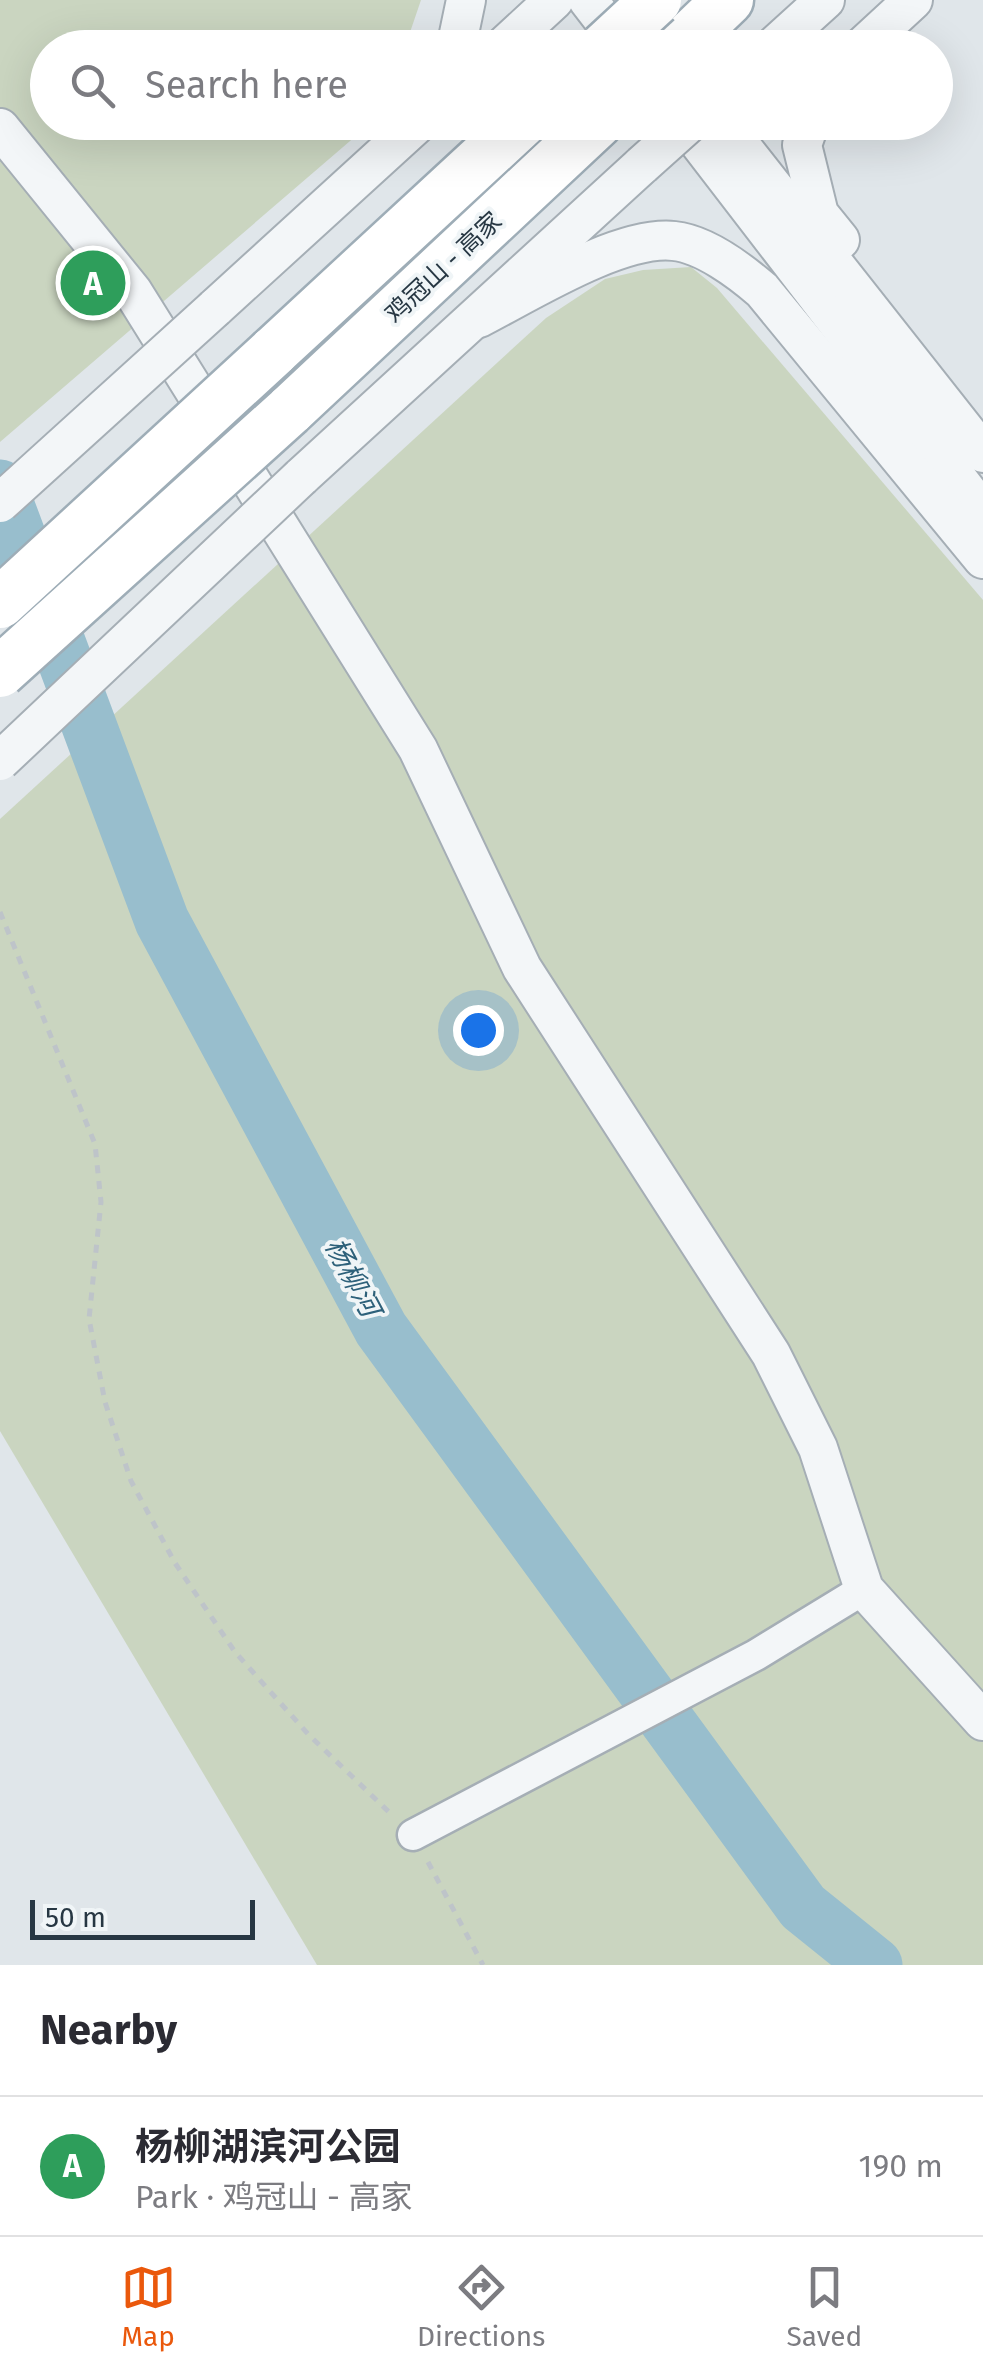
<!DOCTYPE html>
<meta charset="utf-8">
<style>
:root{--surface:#fff;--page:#f7f7f7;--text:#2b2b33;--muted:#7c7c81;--line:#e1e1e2;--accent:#ea580c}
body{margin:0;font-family:"Fira Sans","Noto Sans SC",sans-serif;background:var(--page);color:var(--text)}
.scale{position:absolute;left:30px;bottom:25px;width:225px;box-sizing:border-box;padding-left:10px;border:5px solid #273743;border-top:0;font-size:28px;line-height:35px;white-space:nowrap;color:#273743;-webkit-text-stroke:8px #f0f5f7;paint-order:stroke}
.you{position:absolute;left:478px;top:1030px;width:35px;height:35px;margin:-25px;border:8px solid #fff;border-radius:50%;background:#1a73e8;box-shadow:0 0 0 15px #1a73e833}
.badge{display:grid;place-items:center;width:65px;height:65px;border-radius:50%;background:var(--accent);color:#fff;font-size:32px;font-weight:700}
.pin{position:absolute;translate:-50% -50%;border:5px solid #fff;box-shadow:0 2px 10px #0006}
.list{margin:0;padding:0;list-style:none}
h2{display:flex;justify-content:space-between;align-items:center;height:130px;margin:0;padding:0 40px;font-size:42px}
h2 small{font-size:32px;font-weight:400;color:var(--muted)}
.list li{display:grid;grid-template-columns:65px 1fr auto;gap:30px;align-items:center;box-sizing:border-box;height:140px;padding:0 40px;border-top:2px solid var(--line)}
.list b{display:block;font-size:38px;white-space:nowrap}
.list p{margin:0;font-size:32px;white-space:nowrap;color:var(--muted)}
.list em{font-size:32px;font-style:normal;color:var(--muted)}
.icon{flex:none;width:55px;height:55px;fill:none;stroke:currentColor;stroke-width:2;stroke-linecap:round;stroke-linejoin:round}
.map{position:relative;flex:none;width:983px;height:1965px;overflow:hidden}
.search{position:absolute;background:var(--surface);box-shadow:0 10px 40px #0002;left:30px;right:30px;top:30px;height:110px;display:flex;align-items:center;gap:25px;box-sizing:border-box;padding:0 35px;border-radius:55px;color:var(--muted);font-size:38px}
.sheet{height:270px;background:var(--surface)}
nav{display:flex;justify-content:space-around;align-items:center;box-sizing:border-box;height:140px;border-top:2px solid var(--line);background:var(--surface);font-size:28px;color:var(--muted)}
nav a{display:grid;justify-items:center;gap:5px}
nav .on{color:var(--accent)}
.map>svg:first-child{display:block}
.green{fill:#cad5c0}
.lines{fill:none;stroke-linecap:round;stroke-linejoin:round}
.river{stroke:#98becd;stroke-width:55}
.minor-casing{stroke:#a5aeb5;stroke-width:35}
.tertiary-casing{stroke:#a5aeb5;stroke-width:42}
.primary-casing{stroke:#9eadb7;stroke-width:55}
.path{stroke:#bec4c9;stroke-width:5;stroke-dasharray:8 8;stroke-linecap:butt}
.minor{stroke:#f3f6f8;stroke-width:30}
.tertiary{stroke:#f3f6f8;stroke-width:38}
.primary{stroke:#fff;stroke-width:50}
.tertiary-bridge-casing{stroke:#a5aeb5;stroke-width:42;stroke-linecap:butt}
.primary-bridge-casing{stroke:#9eadb7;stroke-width:55;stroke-linecap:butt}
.tertiary-bridge{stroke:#f3f6f8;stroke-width:38}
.primary-bridge{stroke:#fff;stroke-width:50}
.labels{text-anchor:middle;stroke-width:8;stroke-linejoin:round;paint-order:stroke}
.street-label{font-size:25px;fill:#273743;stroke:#f0f5f7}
.water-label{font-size:28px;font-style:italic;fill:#2e617a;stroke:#f0f5f7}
</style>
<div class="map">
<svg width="983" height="1965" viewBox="0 0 983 1965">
<rect width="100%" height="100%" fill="#e0e6ea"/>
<g class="green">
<polygon points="0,0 421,0 405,47 48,48 48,122 371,123 0,442"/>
<polygon points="691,267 717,288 983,600 983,1965 317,1965 0,1431 0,819 546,318 605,279 643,270"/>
</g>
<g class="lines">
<polyline class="river" points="0,487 162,921 381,1329 803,1907 875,1965"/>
<g class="minor-casing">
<polyline id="minor" points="413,1835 756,1655 864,1589"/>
</g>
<g class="tertiary-casing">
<g id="tertiary">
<polyline points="588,0 625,48"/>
<polyline points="456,48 466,0"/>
<polyline points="502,48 554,0"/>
<polyline points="772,48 825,0"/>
<polyline points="861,48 913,0"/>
<polyline points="683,122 983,512"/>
<polyline points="722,122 983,453"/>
<polyline points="810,122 802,145 819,214 840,240"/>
<polyline points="0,128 133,292 418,749 522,968 771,1354 818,1448 864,1589 983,1721"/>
<polyline points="215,308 419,122"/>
<path d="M479,318C528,293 620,235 674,241C704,244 740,271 762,290L983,559"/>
<polyline points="301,477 642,165"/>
</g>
</g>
<g class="primary-casing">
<g id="primary">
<polyline points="678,48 728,0"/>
<polyline points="273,352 522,122"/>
<polyline points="289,411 598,122"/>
</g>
</g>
<g class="path">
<polyline points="0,912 95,1144 101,1202 89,1319 105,1402 131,1481 175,1563 235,1652 308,1734 391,1814"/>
<polyline points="428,1862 483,1965"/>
</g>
<use href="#minor" class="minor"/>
<use href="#tertiary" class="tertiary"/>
<use href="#primary" class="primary"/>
<g class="tertiary-bridge-casing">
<g id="tertiary-bridge">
<polyline points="642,165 690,122"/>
<polyline points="0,503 215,308"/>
<polyline points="0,761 301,477"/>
</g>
</g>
<g class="primary-bridge-casing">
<g id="primary-bridge">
<polyline points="604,48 656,0"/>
<polyline points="0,603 273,352"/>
<polyline points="0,672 289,411"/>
</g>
</g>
<use href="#tertiary-bridge" class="tertiary-bridge"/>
<use href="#primary-bridge" class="primary-bridge"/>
</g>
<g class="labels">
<g class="street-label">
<text transform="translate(443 267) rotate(-43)" y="9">鸡冠山 - 高家</text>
</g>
<g class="water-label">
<text transform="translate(353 1277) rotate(62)" y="10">杨柳河</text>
</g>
</g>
</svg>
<div class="scale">50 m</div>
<div class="you"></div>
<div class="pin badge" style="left:93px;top:283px;background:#2e9e5b">A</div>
<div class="search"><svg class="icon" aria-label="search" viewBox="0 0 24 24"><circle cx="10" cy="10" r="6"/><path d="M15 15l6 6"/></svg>Search here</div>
</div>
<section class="sheet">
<h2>Nearby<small></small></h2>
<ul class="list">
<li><span class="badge" style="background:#2e9e5b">A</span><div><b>杨柳湖滨河公园</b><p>Park · 鸡冠山 - 高家</p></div><em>190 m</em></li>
</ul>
</section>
<nav>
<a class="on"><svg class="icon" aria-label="map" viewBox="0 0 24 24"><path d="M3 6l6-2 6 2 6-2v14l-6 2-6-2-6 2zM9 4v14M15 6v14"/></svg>Map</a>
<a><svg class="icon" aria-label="directions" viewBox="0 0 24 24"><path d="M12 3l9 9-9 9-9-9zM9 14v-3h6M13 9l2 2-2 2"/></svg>Directions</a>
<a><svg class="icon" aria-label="saved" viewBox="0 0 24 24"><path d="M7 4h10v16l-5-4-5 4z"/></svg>Saved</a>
</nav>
